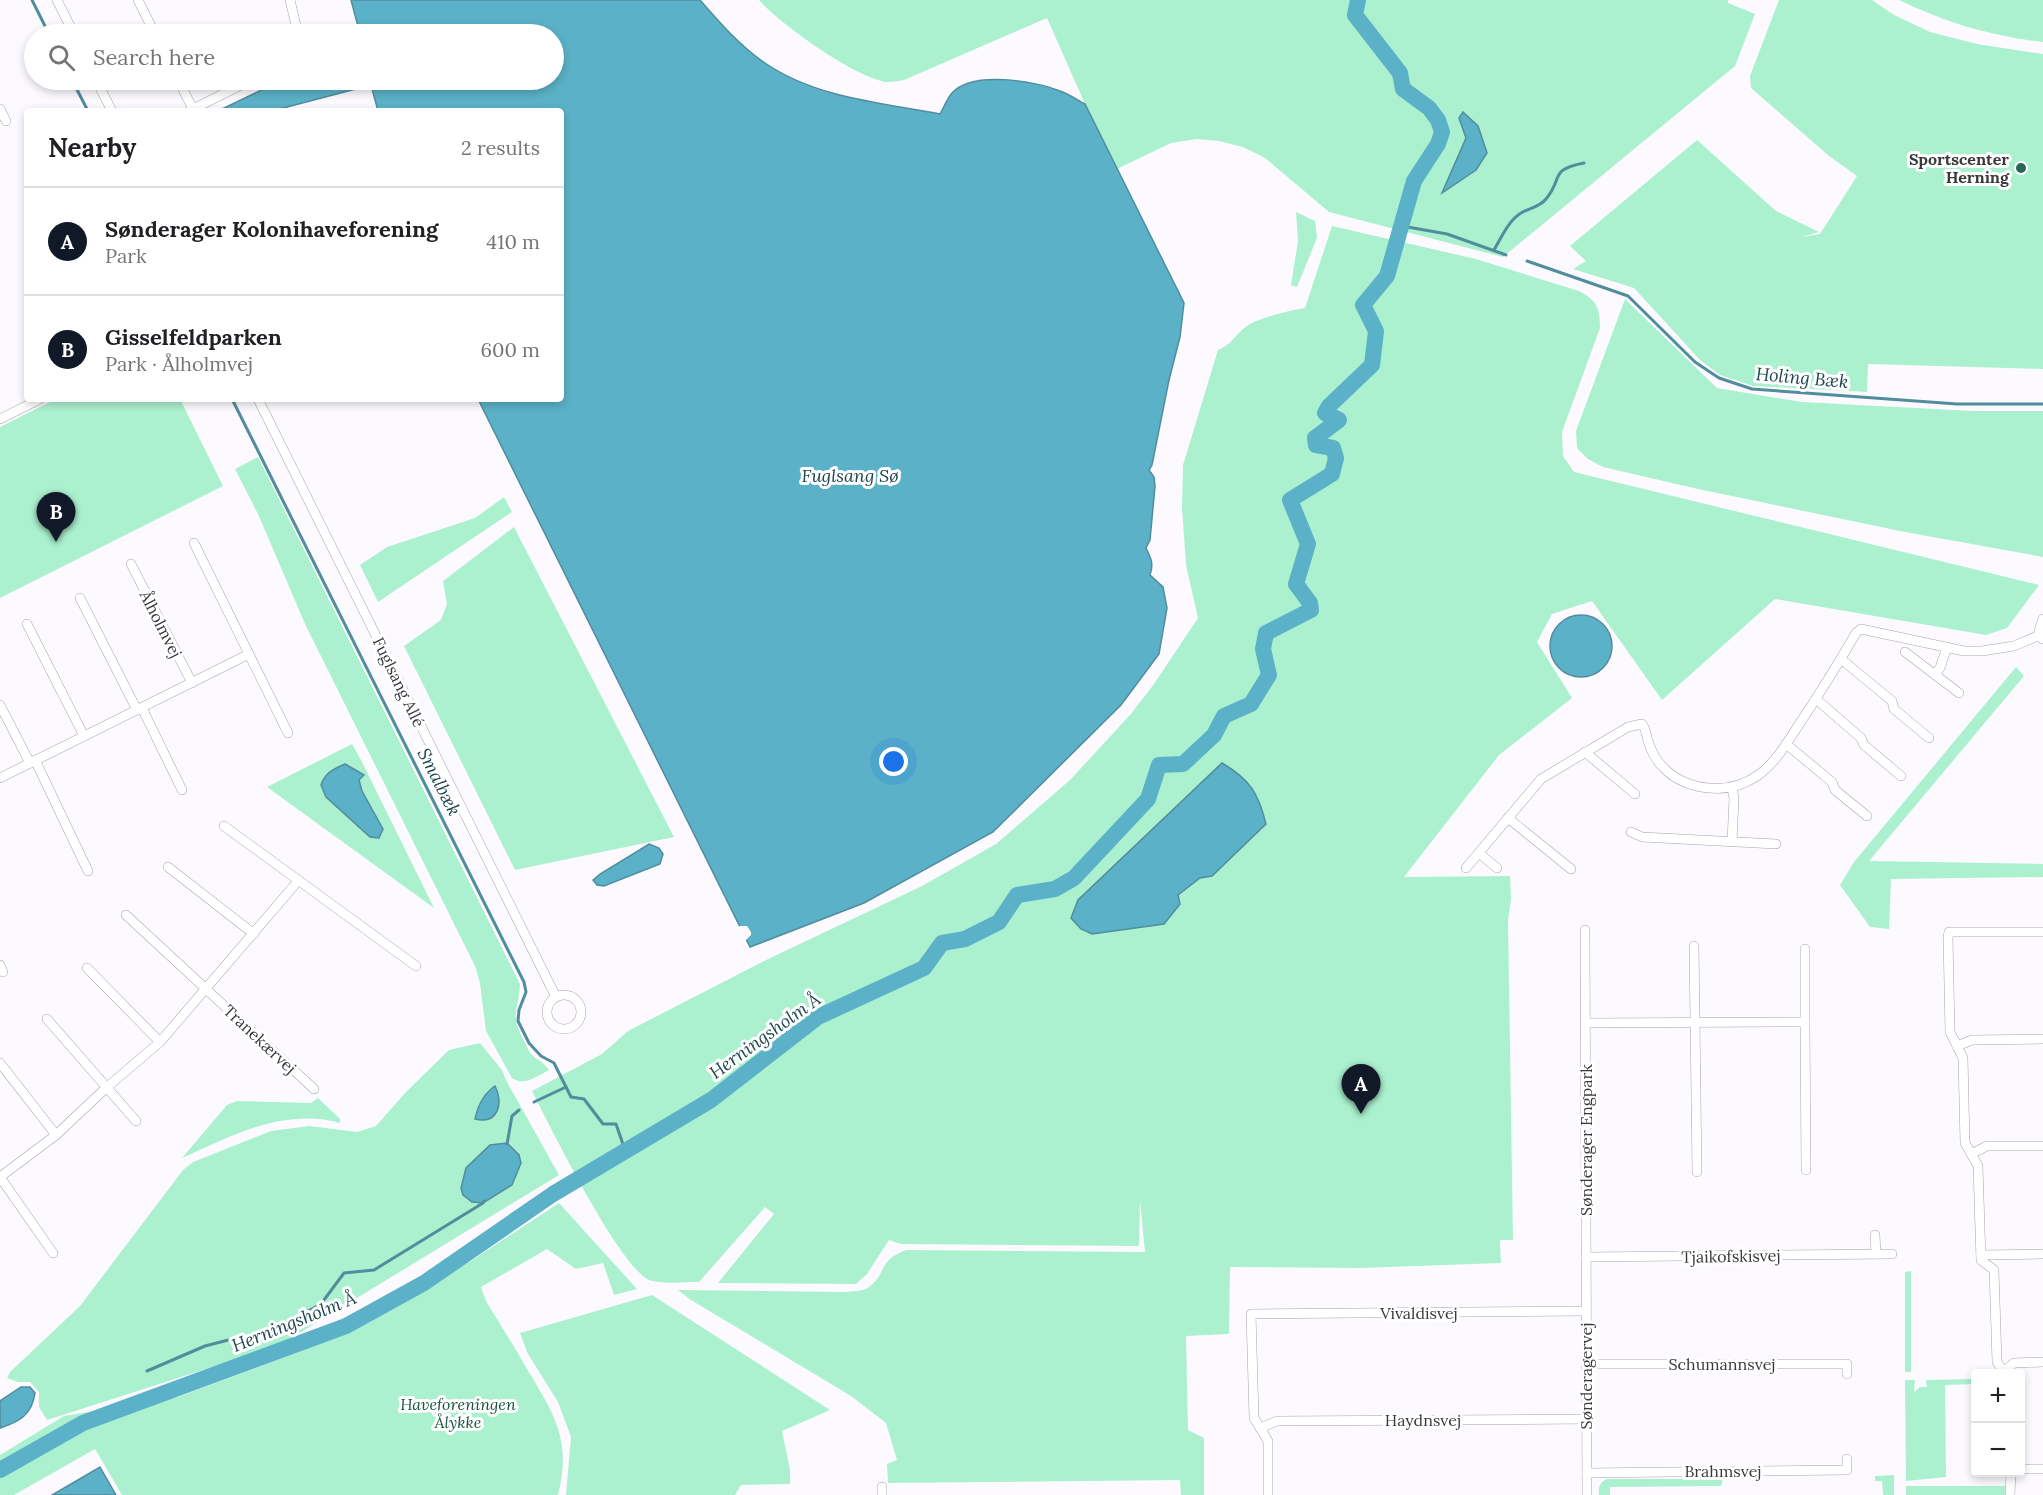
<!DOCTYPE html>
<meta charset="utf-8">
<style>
:root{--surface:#fff;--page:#f6f6f6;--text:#202124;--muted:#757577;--line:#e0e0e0;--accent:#111827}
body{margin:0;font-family:Lora,serif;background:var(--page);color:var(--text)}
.controls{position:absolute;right:18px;bottom:18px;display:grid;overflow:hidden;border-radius:6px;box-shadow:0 3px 9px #0003}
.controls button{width:54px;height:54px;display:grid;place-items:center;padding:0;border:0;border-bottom:2px solid var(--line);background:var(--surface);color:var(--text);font:30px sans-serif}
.you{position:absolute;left:894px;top:762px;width:21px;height:21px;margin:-15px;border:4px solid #fff;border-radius:50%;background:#1a73e8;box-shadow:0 0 0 9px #1a73e833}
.badge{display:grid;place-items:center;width:39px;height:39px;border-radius:50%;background:var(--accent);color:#fff;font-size:20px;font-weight:700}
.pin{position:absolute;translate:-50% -50px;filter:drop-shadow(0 2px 3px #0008)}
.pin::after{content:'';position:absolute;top:32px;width:21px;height:18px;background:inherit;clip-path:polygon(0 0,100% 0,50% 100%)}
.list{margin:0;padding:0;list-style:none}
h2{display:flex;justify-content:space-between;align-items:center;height:78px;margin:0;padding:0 24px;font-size:26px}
h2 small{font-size:20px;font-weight:400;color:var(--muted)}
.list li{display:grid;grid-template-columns:39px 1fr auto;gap:18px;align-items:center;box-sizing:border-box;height:108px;padding:0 24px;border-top:2px solid var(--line)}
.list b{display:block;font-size:22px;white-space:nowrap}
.list p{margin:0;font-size:20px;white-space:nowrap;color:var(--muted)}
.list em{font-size:20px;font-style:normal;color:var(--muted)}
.icon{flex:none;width:33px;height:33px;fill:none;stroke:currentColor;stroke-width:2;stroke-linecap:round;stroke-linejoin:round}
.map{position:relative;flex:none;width:2043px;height:1495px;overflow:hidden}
.search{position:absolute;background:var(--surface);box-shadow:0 3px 9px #0003;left:24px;top:24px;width:540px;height:66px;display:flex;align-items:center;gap:15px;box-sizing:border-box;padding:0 21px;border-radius:33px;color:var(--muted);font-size:22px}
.panel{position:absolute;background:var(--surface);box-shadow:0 3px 9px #0003;left:24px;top:108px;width:540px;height:294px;border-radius:6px}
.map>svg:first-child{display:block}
.green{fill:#abf1cf;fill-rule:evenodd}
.water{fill:#5bb1c7;stroke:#518d9d;stroke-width:1.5}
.pier{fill:#fdfaff}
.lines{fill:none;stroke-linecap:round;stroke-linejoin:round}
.stream{stroke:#518d9d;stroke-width:3}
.river{stroke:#5bb1c7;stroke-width:16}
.minor-casing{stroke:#a8a3aa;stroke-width:10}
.minor{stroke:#fff;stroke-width:9}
.poi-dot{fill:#276654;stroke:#fff;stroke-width:2}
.labels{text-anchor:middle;stroke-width:6;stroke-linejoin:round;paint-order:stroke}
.poi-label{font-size:16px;font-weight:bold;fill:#3a383b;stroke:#fff;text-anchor:end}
.street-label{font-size:16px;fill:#3a383b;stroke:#fff}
.park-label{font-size:16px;font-style:italic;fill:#1a533c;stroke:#fff}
.water-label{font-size:18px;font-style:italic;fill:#1e4650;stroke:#fff}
</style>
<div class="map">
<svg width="2043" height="1495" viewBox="0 0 2043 1495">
<rect width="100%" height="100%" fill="#fdfaff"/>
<g class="green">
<path d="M759,0H1728V3L1755,14L1735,66L1503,257L1329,212L1265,158L1243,147L1219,141L1197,139L1171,143L1117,169L1085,104L1047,18L904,80C899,81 892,82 886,82C854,77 780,24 759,0Z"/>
<polygon points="1779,0 1872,0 1894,15 1930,32 1977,44 2043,54 2043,369 1868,364 1867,392 1753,386 1720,375 1700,360 1634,288 1573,269 1586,261 1570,246 1697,140 1776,211 1819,232 1802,237 1820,234 1857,176 1829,156 1751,88 1750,76"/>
<path d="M1899,0H2043V42C1991,36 1946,23 1899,0Z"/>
<polygon points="1296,212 1315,221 1317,238 1297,287 1291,285 1298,241"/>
<path d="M1332,226L1476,259L1579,291C1597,301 1600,307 1600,328L1562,432L1563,456L1574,472L2039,585L2007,628L1986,635L1775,599L1662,700L1592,601L1552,614L1537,642L1572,698L1499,755L1404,877L1510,876L1511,899L1508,920L1513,1240H1500L1501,1263L1360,1268L1230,1267L1229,1334L1186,1336L1188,1430L1204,1438V1495H1181L1180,1480L888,1483L887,1464L897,1460L886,1423L851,1396L691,1300L678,1290L845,1292C853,1291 862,1292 869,1287C887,1274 878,1259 907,1250L1145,1252L1140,1200L1139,1246L901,1244L889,1240L867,1274L856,1284L718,1283L774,1214L765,1207L699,1282C684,1282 666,1284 652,1281C622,1274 549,1124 532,1091L602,1054L628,1031L764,961L922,886L996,844L1070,780L1130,715L1154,684L1198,618L1186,565L1182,507L1183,465L1218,350C1233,344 1235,334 1247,326C1258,318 1291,310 1305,308Z"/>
<polygon points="1625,299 1717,388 1802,402 1973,411 2043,411 2043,557 1905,532 1698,489 1603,467 1588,459 1577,448 1576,431"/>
<polygon points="56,399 180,399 223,486 0,598 0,427"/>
<path d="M258,457L520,984C519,1012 509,1012 524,1041C526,1044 528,1050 531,1054C537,1060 544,1062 549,1070C537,1076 524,1087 512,1078L486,1031L480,983L475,966L305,624L258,514L235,469Z"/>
<polygon points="504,497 512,512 378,602 360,565 387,547 475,518"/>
<polygon points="514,527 674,837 515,870 404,646 441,620 447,604 443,581"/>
<polygon points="2016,667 2024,676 1869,861 2043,864 2043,877 1891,879 1889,929 1870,927 1840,885 1854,862"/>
<path d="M352,744L361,760L434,908L267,787ZM345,764L359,780L362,791L383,829L370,837L326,797L321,785C325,773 333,769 345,764Z"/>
<path d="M480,1043L502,1070L507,1082L559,1175L278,1346L47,1420L39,1407V1392L30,1382H18L7,1378L10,1372L80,1306L183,1170L193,1162L271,1131L309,1126L357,1132L376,1126L406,1092L449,1050ZM521,1163L512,1185L483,1203Z"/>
<path d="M318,1098L340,1119V1123C284,1107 231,1136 182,1158L227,1105L237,1101L311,1103Z"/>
<path d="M559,1203L637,1289L614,1295L603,1263L576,1269L547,1249L481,1287L486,1301C500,1324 514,1346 527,1369C554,1414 572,1440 558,1495H122L95,1449L14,1495H0V1455L64,1416L178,1397L304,1350L471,1261Z"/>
<polygon points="1911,1271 1911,1372 1905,1372 1905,1272"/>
<polygon points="652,1295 830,1410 782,1431 790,1470 790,1484 741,1485 735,1495 566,1495 571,1437 558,1402 528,1354 520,1333"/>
<polygon points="1975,1379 1975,1384 1945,1385 1946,1477 1906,1481 1905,1380 1915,1380 1914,1392 1920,1387 1927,1387 1926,1380"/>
<polygon points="1894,1475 1894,1495 1883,1495 1882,1481 1875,1481 1875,1476"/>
<path d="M1607,1479H1723L1721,1486L1610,1487V1495H1599C1598,1487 1600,1482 1607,1479Z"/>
<rect x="1906" y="1486" width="99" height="9"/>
</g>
<g class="water">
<path d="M351,0H700C720,23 740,46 765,63C816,98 882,103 940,114C944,107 947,99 952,93C972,70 1035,81 1060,91C1069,94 1077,100 1085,104L1184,303L1180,337L1169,380L1152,465L1149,470L1154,477L1155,486L1150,540L1146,548C1151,558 1154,564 1150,575L1163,587L1167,608L1159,654L1121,705L993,832L864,903L750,947L478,399H561V111H378L371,85L272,111H218L282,80H554V34H360Z"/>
<polygon points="1463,112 1478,126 1487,153 1476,170 1442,193 1466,138 1459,118"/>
<circle cx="1581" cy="646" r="31"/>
<path d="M1222,763C1250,780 1258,792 1266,824L1212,876L1200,878L1178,895L1180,904L1164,924L1092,934L1081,929L1071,918L1078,900Z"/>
<path d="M345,764L364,775L359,780L362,791L383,829L379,838L370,837L326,797L321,785C325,773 333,769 345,764Z"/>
<polygon points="649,844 659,848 663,854 660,864 604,886 597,885 593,880 600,874"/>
<path d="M495,1086C504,1103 498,1125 475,1119C478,1105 483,1094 495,1086Z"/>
<polygon points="507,1143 519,1155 521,1163 512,1185 483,1203 472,1202 463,1195 461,1188 466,1168 490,1145"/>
<path d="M21,1387H30L35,1393C32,1415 19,1422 0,1428V1401Z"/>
<polygon points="100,1467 116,1495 52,1495"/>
</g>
<polygon class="pier" points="740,926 747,926 751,932 751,935 746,940 744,941 737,928"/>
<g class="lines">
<g class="stream">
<polyline points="32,0 49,34"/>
<polyline points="72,80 88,111"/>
<polyline points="1402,226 1447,234 1506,255"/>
<path d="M1494,250C1501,238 1509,220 1521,213C1529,208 1540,207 1546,199C1564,178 1548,170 1584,163"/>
<polyline points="1527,261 1628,296 1695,362 1719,378 1752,389 1957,404 2043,404"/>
<polyline points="232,399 524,982 526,992 519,1010 518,1021 529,1043 541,1056 554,1063 571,1097 584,1099 603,1124 616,1124 625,1150"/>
<polyline points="534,1102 566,1087"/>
<polyline points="507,1144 512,1116 519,1110"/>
<polyline points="147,1371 205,1346 236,1338 262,1336 321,1304 344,1273 374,1270 483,1203 484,1201"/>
</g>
<polyline class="river" points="0,1470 83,1423 346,1326 424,1283 553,1194 711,1100 818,1017 924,968 942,943 965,939 999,922 1017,895 1055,889 1074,878 1148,799 1159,765 1183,764 1214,735 1224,716 1251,704 1269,675 1263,649 1266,633 1311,610 1310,603 1296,584 1308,544 1290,500 1332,474 1336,458 1333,448 1316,445 1315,438 1339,420 1325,413 1329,406 1372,365 1376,331 1363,305 1387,276 1414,181 1438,144 1442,132 1438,120 1429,108 1403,89 1400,73 1355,15 1358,0"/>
<g class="minor-casing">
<g id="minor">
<polyline points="57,0 74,34"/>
<polyline points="138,0 155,34"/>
<polyline points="290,0 298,34"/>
<polyline points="340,34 346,31"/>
<polyline points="96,80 112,111"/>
<polyline points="178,80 193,109 189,111"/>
<polyline points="0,109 6,121"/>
<polyline points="193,109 251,80"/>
<polyline points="258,399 556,997"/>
<polyline points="0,419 40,399"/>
<polyline points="194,543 288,733"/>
<polyline points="131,564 192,683"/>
<polyline points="80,598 137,710"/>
<polyline points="27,624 84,736"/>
<polyline points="2042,639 2039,631 2043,619"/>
<polyline points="1905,652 1959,693"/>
<polyline points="1841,659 1892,701 1894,709 1929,738"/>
<polyline points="1935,674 1940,668 1947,647"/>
<polyline points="1816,699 1861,738 1864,745 1901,776"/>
<polyline points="0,705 30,763"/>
<polyline points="142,708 182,790"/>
<polyline points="1786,744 1832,782 1835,790 1867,816"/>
<polyline points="1585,752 1635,794"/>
<polyline points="35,760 88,871"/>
<polyline points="0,778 249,654"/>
<polyline points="1732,788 1734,798 1732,842"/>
<polyline points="1508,818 1571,869"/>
<polyline points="224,826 416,966"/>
<polyline points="1631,832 1642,837 1776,844"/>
<polyline points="1479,853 1497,868"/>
<polyline points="168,867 254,934"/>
<path d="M1466,868L1541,779L1628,727L1642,724C1646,729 1646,734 1648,741C1651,750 1656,761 1664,768C1675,780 1693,787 1709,788C1727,790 1742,786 1757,776C1776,763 1788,741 1800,723C1820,693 1838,664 1856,633L1861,629L1964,651H1982L2014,646L2040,635"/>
<polyline points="126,915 314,1089"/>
<polyline points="1585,930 1587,1495"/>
<polyline points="1694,946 1697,1172"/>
<polyline points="0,965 3,972"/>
<polyline points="87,968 160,1042"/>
<circle cx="564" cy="1012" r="17"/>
<polyline points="47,1019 136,1121"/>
<polyline points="1805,1022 1806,1170"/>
<polyline points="1587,1023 1805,1022 1805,949"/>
<polyline points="1957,1046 1972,1040 2043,1039"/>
<polyline points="0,1063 56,1135"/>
<polyline points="1971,1154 1987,1146 2043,1146"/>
<polyline points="0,1177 56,1135 106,1088 160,1042 298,881"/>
<polyline points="0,1177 53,1253"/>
<polyline points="1875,1235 1876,1254"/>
<polyline points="1981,1255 2043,1254"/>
<polyline points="1586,1257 1892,1254"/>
<polyline points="1586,1364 1847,1364 1847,1374"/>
<polyline points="2003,1372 2014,1363 2043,1362"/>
<polyline points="2005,1374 1997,1362 1994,1270 1981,1260 1978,1166 1965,1143 1963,1058 1950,1032 1948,937 1949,932 2043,932"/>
<polyline points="1260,1428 1277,1421 1587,1419"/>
<polyline points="2020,1469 2043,1469"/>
<polyline points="1587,1473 1847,1470 1847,1459"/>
<polyline points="882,1487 882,1495"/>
<polyline points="1268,1495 1268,1441 1254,1418 1251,1314 1586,1311"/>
<polyline points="2010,1495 2011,1472"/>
</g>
</g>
<use href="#minor" class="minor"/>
</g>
<circle class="poi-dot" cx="2021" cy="168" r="6"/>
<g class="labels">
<g class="poi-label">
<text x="2009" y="165">Sportscenter<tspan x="2009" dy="18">Herning</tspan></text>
</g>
<g class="street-label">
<text transform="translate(161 624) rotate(63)" y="6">Ålholmvej</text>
<text transform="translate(399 682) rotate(64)" y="6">Fuglsang Allé</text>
<text transform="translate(260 1039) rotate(43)" y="6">Tranekærvej</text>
<text transform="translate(1586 1140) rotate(-90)" y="6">Sønderager Engpark</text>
<text transform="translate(1731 1256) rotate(-1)" y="6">Tjaikofskisvej</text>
<text x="1419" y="1319">Vivaldisvej</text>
<text x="1722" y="1370">Schumannsvej</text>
<text transform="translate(1586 1376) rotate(-90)" y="6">Sønderagervej</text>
<text x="1423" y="1426">Haydnsvej</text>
<text x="1723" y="1477">Brahmsvej</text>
</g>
<g class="park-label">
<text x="458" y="1410">Haveforeningen<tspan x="458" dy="18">Ålykke</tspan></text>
</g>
<g class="water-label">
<text transform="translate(1802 378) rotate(5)" y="6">Holing Bæk</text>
<text x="850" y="482">Fuglsang Sø</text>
<text transform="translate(439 782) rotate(63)" y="6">Smalbæk</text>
<text transform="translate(765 1036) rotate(-36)" y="6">Herningsholm Å</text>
<text transform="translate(294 1322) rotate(-22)" y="6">Herningsholm Å</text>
</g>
</g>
</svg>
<div class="controls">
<button>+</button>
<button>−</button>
</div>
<div class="you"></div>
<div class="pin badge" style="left:1361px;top:1114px">A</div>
<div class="pin badge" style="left:56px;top:542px">B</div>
<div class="search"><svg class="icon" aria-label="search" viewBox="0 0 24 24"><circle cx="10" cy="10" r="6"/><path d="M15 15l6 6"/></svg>Search here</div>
<section class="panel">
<h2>Nearby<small>2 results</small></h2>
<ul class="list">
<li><span class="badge">A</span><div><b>Sønderager Kolonihaveforening</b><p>Park</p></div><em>410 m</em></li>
<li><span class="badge">B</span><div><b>Gisselfeldparken</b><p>Park · Ålholmvej</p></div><em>600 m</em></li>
</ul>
</section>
</div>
